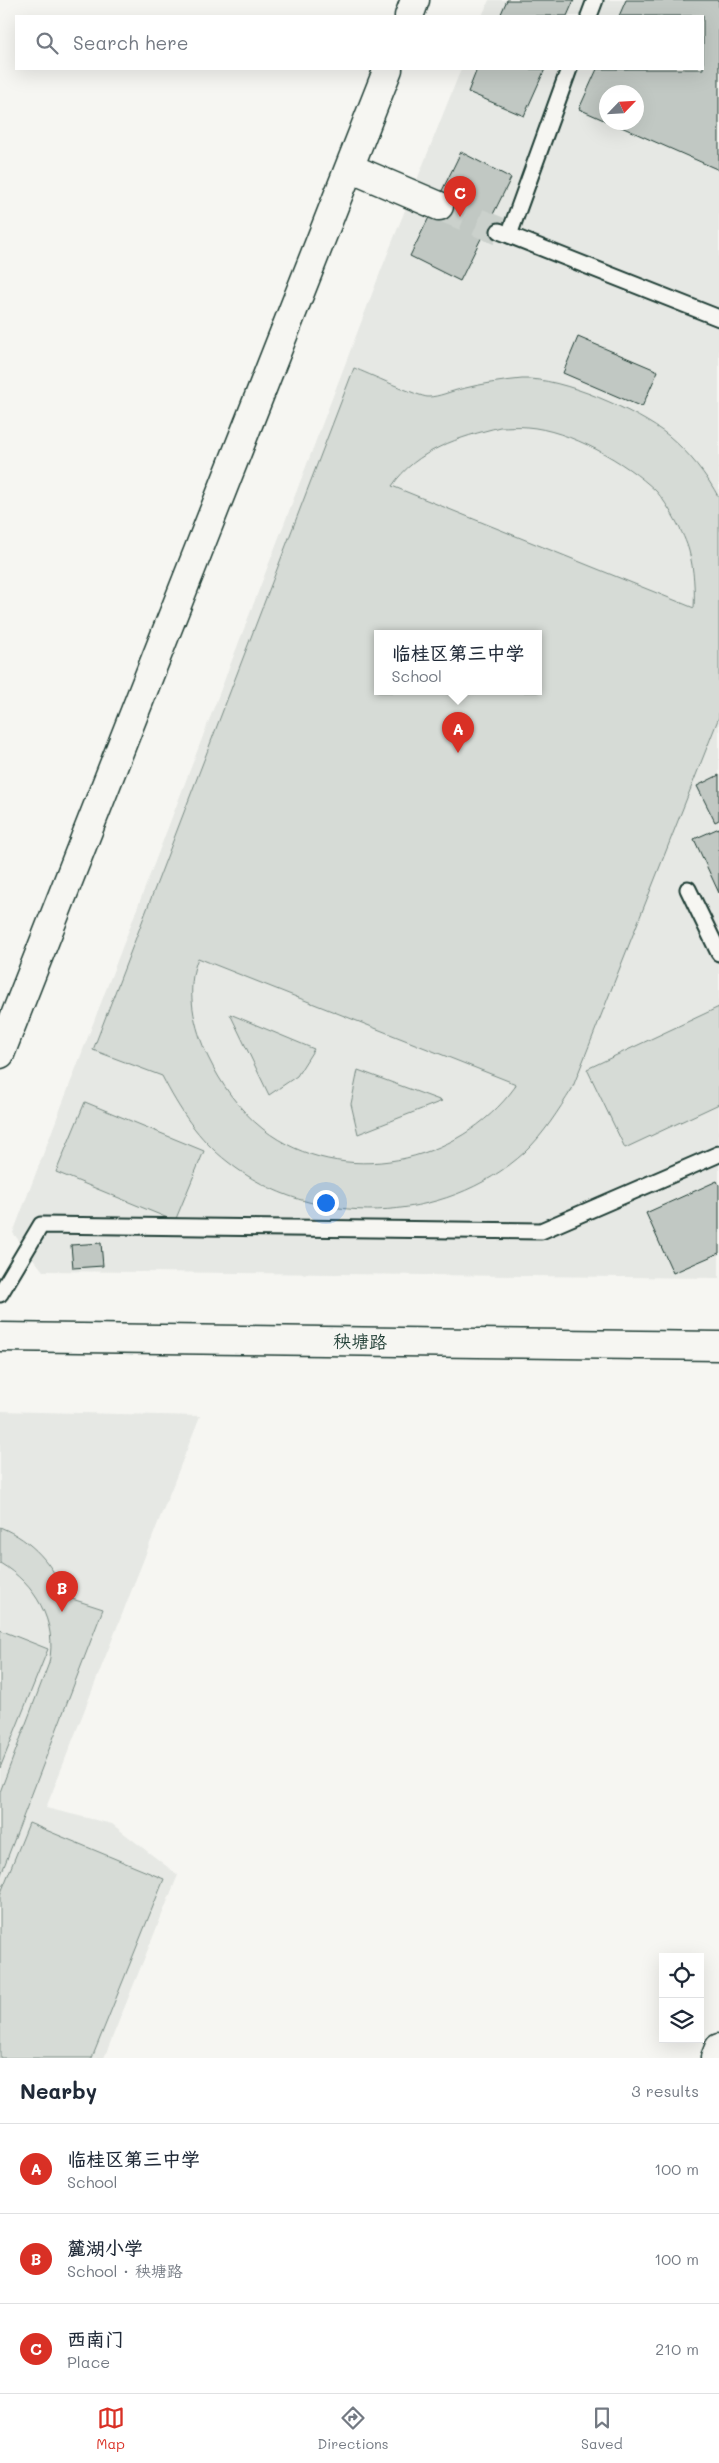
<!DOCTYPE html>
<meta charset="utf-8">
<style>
:root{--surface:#fff;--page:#f6f6f7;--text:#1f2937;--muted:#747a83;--line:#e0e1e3;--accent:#d93025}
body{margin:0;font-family:Mali,"LXGW WenKai TC",sans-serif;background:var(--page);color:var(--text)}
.controls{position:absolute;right:15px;bottom:15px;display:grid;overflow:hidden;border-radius:0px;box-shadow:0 5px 20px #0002}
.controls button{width:45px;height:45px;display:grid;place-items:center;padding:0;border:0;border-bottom:1px solid var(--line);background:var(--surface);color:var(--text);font:25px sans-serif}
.compass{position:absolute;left:599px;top:85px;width:45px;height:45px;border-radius:50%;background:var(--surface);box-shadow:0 5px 20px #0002;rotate:65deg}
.you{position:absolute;left:325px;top:1202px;width:18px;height:18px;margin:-12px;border:4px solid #fff;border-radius:50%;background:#1a73e8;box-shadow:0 0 0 8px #1a73e833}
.badge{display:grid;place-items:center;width:32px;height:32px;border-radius:50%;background:var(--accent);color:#fff;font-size:16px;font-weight:700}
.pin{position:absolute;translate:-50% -41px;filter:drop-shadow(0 1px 2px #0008)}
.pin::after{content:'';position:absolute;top:26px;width:18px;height:15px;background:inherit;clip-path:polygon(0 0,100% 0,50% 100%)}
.popup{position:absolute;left:374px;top:630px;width:168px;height:65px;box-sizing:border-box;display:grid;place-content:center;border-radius:0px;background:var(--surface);filter:drop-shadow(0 1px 4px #0005);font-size:16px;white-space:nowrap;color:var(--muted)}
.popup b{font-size:19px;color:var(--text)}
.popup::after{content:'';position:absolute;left:50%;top:100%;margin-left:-10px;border:10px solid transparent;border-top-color:var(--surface)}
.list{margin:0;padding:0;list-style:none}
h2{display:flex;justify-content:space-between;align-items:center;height:65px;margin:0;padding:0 20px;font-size:21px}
h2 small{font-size:16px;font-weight:400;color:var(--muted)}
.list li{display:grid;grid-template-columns:32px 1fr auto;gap:15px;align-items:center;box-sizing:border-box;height:90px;padding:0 20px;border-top:1px solid var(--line)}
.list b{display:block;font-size:19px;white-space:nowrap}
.list p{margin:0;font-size:16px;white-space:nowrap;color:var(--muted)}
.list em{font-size:16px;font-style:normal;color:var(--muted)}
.icon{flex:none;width:28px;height:28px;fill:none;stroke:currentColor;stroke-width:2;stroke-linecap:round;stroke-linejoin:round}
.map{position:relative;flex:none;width:719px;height:2058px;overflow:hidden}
.search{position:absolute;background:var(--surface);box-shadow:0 5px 20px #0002;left:15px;right:15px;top:15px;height:55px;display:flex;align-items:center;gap:12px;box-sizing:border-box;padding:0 18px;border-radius:0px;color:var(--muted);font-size:19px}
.sheet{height:335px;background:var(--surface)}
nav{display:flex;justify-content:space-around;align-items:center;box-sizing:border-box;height:70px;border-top:1px solid var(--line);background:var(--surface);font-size:14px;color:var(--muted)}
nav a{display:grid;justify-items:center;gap:2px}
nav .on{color:var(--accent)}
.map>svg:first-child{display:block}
.built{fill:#e6e8e4;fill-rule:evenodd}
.green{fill:#d6dbd6;stroke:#7a8c85;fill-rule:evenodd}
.building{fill:#c1c8c3;stroke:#1f3d34}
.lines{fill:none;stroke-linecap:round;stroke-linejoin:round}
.street-tunnel{stroke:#cbd1cc;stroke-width:28;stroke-dasharray:28 14;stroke-linecap:butt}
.lane-casing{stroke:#1f3d34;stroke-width:19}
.street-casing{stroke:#1f3d34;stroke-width:31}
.secondary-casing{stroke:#1f3d34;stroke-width:31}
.lane{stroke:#f6f6f2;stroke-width:15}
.street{stroke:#f6f6f2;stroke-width:28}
.secondary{stroke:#f6f6f2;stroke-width:28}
.labels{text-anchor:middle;stroke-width:4.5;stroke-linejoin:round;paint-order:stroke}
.street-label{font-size:18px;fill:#1f3d34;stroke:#f6f6f2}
</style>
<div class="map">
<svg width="719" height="2058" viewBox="0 0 719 2058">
<rect width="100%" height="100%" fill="#f6f6f2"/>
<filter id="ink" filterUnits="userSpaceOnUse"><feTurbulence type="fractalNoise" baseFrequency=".02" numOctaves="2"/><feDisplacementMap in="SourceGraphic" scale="10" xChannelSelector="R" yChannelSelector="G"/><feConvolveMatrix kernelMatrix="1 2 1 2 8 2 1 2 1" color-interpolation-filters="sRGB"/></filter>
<g filter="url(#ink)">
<g class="built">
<path d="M489,0H719V1278L43,1271L13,1233L380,273L461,69H703V16H482ZM606,92H636V122H606ZM378,634H538V692H378Z"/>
<polygon points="0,1411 200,1416 46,1808 112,1824 178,1875 104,2058 0,2058"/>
</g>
<g class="green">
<path d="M354,368C367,373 419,397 428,397C439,397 451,391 461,389C481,384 501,381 522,379C561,377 638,411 669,436C689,453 707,475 719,498V717L572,1089C558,1111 544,1134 525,1152C444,1226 312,1229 228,1162C198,1139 179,1109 162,1076L93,1050ZM500,427C509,427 518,426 527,427C569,430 626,462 656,491C667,503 685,535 689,551C694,570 695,590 694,608L392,486C416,450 460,437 500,427ZM378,634H538V692H378ZM198,958L516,1084L515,1087C459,1164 342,1190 263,1129C239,1110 221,1084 208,1057C194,1028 185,989 198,958Z"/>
<polygon points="719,1007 719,1104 625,1148 587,1069"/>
<polygon points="230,1014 314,1049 297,1076 269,1095"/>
<polygon points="358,1070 442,1101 358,1134 351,1104"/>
<polygon points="85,1102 204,1151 175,1221 56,1172"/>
<path d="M0,1527C33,1541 53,1564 66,1597L103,1609L0,1877V1792L49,1663C58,1622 35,1584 0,1563Z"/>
<polygon points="0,1630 48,1649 0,1768"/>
<polygon points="29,1823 164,1879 92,2058 0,2058 0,1895"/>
</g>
<g class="building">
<polygon points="507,0 574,0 567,16 500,16"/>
<polygon points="626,0 719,0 719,170 610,122 636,122 636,92 606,92 606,121 579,109 597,69 703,69 703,16 619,16"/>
<polygon points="477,69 545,69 524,116 468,92"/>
<polygon points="461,152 511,178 460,281 410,256"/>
<polygon points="578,337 658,371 642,407 563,373"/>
<polygon points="719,775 719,820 715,822 697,786"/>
<polygon points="719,828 719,893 694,839"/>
<polygon points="717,1181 719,1185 719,1253 673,1273 646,1213"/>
<polygon points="101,1243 103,1266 73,1268 71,1245"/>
</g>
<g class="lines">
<polyline class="street-tunnel" points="439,206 499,231"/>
<g class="lane-casing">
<g id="lane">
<polyline points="589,16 595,0"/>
<polyline points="499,231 719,318"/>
<polyline points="509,235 569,69"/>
<polyline points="688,889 719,953"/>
<polyline points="0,1294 41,1225 541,1231 719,1154"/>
</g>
</g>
<g class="street-casing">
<polyline id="street" points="350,168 439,206"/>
</g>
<g class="secondary-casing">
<g id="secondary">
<polyline points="409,16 415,0"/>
<polyline points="0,1054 388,69"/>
<polyline points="0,1337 719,1346"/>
<polyline points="715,2058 719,2048"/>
</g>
</g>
<use href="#lane" class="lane"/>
<use href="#street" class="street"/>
<use href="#secondary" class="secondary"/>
</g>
</g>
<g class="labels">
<g class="street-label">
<text transform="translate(360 1342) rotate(1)" y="6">秧塘路</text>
</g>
</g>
</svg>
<div class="controls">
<button><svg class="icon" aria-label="locate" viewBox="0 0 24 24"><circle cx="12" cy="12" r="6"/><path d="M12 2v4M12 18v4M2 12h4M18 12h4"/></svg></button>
<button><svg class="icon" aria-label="layers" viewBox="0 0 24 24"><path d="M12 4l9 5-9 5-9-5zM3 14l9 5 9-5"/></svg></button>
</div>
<svg class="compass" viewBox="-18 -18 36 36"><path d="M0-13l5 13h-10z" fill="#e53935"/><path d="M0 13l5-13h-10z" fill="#747a83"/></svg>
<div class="you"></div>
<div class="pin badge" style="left:458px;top:753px">A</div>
<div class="popup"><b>临桂区第三中学</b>School</div>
<div class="pin badge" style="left:62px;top:1612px">B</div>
<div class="pin badge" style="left:460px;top:217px">C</div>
<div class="search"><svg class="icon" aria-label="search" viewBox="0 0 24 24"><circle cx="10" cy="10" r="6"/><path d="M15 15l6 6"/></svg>Search here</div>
</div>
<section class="sheet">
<h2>Nearby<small>3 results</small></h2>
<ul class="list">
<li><span class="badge">A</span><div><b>临桂区第三中学</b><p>School</p></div><em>100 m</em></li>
<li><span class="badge">B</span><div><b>麓湖小学</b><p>School · 秧塘路</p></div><em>100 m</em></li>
<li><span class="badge">C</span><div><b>西南门</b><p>Place</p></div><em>210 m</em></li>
</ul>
</section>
<nav>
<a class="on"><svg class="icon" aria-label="map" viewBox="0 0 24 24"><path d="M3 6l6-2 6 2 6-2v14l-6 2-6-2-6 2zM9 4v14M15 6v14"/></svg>Map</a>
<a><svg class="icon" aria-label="directions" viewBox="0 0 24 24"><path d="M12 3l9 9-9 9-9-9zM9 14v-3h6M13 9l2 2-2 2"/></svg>Directions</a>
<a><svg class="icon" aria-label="saved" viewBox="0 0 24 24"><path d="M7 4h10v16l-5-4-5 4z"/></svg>Saved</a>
</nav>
